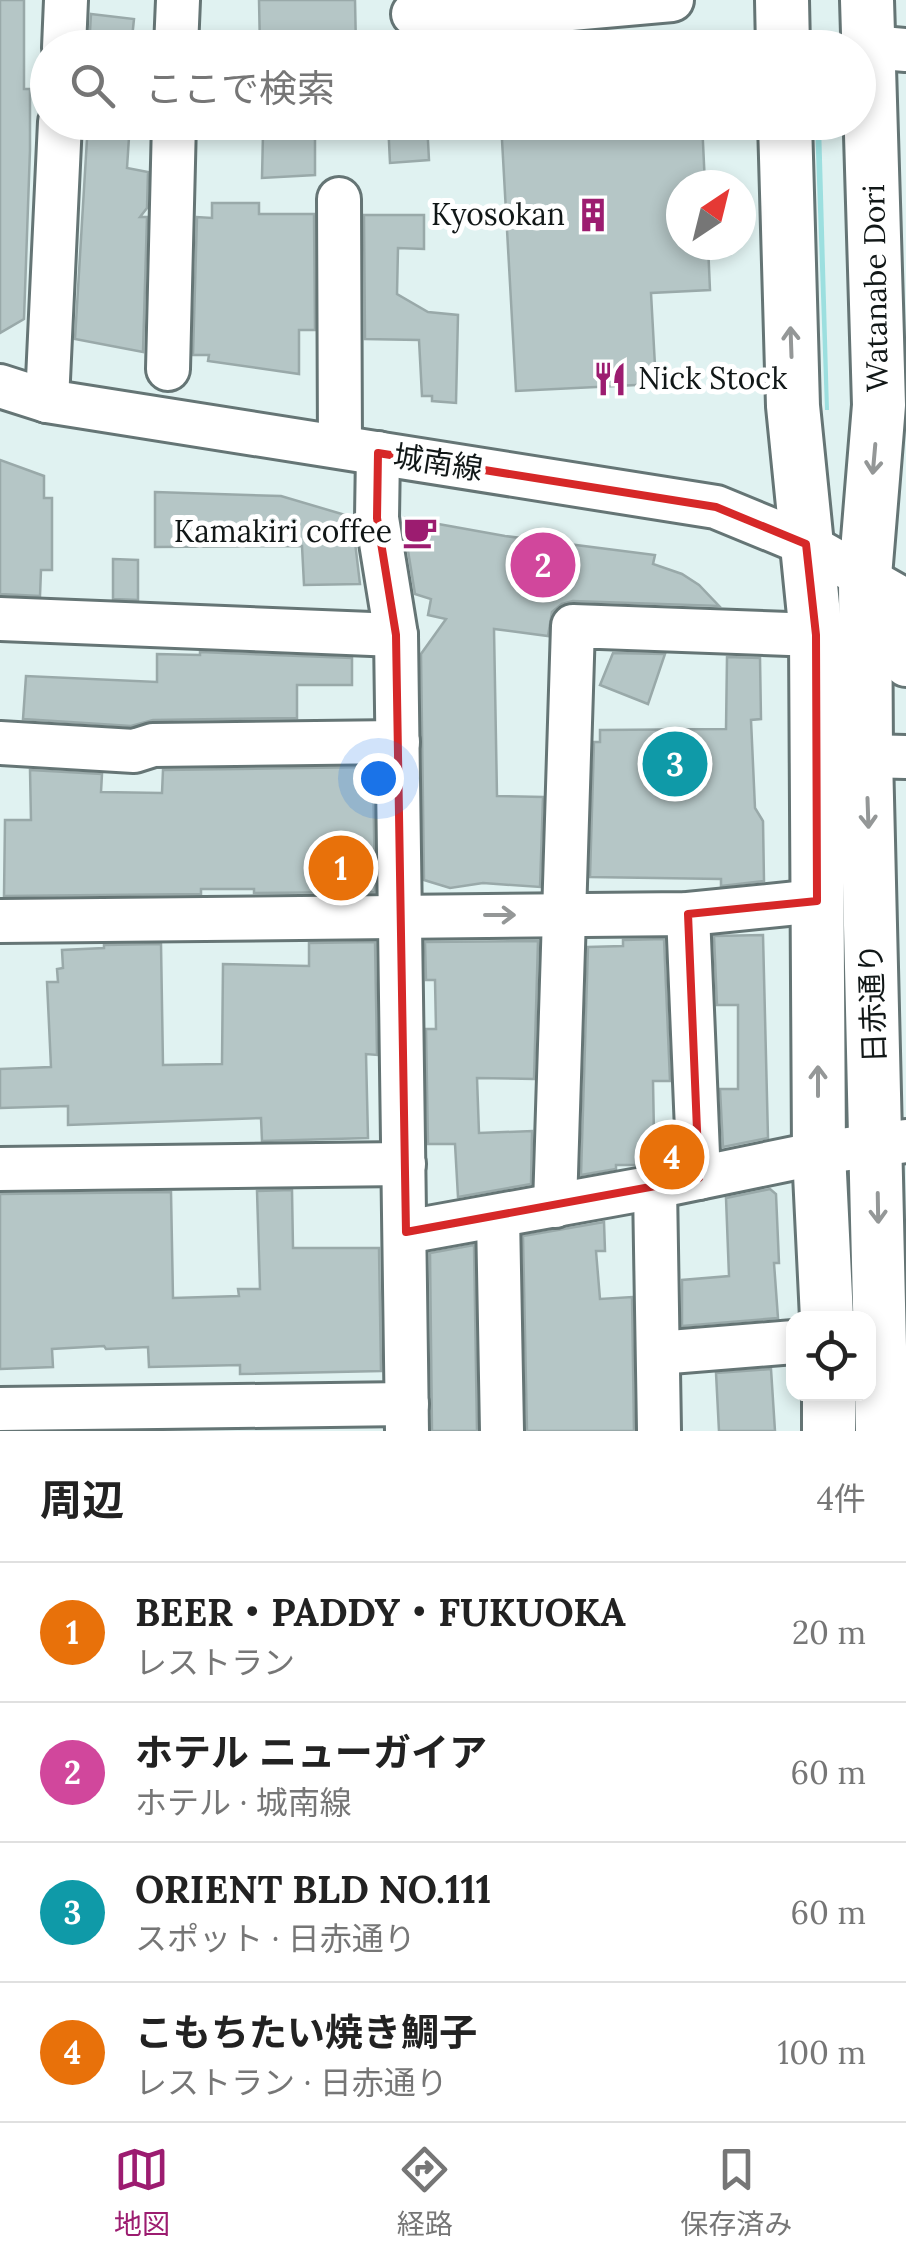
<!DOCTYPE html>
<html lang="ja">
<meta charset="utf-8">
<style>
:root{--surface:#fff;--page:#f6f6f6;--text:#222;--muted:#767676;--line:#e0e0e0;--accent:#9c1c70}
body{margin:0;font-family:Lora,"Noto Sans JP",serif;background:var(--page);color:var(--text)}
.controls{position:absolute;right:30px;bottom:30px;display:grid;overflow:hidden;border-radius:20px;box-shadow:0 5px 15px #0003}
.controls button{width:90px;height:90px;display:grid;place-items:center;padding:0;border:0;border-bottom:2px solid var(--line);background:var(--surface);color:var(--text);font:50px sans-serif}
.compass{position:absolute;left:666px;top:170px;width:90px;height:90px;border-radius:50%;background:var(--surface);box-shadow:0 5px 15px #0003;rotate:35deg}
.you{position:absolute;left:378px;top:778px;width:35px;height:35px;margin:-25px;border:8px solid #fff;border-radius:50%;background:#1a73e8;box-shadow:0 0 0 15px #1a73e833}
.badge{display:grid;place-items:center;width:65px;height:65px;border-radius:50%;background:var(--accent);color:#fff;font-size:32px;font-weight:700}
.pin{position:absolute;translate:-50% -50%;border:5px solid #fff;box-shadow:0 2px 10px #0006}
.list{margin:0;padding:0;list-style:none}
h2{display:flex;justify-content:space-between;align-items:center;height:130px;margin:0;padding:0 40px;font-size:42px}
h2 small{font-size:32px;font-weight:400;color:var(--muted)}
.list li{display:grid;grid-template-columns:65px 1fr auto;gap:30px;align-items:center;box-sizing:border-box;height:140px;padding:0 40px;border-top:2px solid var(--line)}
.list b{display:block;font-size:38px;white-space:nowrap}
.list p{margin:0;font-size:32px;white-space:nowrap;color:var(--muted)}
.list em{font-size:32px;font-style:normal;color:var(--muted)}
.icon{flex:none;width:55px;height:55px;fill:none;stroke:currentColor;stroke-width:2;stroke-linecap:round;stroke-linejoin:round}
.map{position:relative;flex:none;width:906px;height:1431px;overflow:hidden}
.search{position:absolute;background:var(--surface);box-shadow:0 5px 15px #0003;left:30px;right:30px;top:30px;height:110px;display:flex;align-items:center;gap:25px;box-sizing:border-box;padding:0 35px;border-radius:55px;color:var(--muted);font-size:38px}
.sheet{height:690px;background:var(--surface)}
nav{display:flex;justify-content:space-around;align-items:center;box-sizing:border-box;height:140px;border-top:2px solid var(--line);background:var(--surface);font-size:28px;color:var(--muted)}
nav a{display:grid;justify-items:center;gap:5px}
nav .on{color:var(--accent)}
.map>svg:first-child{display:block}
.green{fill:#9cdfdf}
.building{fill:#b5c6c6;stroke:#99a9a9;stroke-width:2.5}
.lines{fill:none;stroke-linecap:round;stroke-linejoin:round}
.minor-casing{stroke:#657575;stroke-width:48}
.major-casing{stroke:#657575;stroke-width:58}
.minor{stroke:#fff;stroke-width:42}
.major{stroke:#fff;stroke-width:52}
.oneway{stroke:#949797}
.marked{fill:none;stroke:#d62828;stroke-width:8;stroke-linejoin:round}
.labels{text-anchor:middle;stroke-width:10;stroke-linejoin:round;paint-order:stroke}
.poi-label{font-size:30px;fill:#111717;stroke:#fff;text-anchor:end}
.street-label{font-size:30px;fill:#111717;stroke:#fff}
</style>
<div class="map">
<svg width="906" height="1431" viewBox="0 0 906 1431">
<rect width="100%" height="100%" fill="#e0f2f1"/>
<polygon class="green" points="815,123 821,123 829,410 825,410"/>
<g class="building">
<polygon points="0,0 24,0 24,89 30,89 30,150 24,319 0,333"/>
<polygon points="259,0 355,0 356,48 260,48"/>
<polygon points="91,14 134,19 131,48 89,48"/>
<polygon points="88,122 130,122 127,168 148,172 147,208 140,217 147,217 143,352 75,339"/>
<polygon points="388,122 427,122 429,160 390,163"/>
<polygon points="501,122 702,122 705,185 681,185 681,245 708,245 710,290 651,293 656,384 516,391"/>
<polygon points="263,133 315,134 315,175 262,178"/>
<polygon points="212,203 259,203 259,214 314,214 315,330 299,330 299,374 208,361 209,355 193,355 197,217 212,218"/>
<polygon points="364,215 424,215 424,249 398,248 397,294 428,312 458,315 456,403 432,401 432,396 422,396 419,340 365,339"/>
<polygon points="0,460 44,476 44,498 52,498 52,570 41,570 40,596 0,594"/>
<polygon points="155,492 281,496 352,517 360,584 304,585 302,546 155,547"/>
<polygon points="405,518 505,536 655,555 653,564 682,574 699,585 719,606 573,601 562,604 552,612 548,636 494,629 497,796 543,797 540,887 483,883 450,888 424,880 421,654 446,619 428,615 431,599 415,594 404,526"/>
<polygon points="113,559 138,560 138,600 113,599"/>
<polygon points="200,652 352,658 352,685 297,685 297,718 153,720 131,726 23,719 26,676 157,682 157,654 200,655"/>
<polygon points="613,653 665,654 648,704 600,685"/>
<polygon points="727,657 760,658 761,719 751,720 755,808 763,821 764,881 721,886 721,879 590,877 594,742 600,742 600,730 726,729"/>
<polygon points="373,767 375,892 254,893 254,889 201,889 201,894 4,896 5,820 31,820 30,770 102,774 101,792 162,793 163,770"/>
<polygon points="763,935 768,1138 723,1147 720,1089 738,1089 738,1005 717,1005 714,936"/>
<polygon points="664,939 670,1081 653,1081 654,1135 672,1135 673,1158 637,1165 616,1165 616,1169 581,1175 588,947 623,946 623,940"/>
<polygon points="538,941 534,1079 477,1078 479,1133 532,1131 531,1184 458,1197 455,1144 428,1144 426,1029 436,1029 435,980 426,980 425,942"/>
<polygon points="375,942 377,1055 366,1054 368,1138 262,1141 261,1118 68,1125 68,1106 0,1108 0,1069 51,1067 47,982 58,982 57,969 63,968 62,950 104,948 104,945 161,944 163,1065 222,1064 223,964 309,966 309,943"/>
<polygon points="770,1189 776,1194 779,1263 774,1263 778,1318 682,1326 682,1280 729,1276 726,1198"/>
<polygon points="292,1190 293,1248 379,1248 381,1371 240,1374 240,1365 149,1367 148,1347 106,1349 104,1346 52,1349 53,1367 0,1369 0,1194 171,1192 173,1298 239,1296 238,1289 260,1289 257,1191"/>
<polygon points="604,1222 605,1251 596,1251 600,1299 632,1297 634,1431 527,1431 523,1236"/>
<polygon points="474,1245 477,1431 432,1431 430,1253"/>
<polygon points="771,1369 775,1431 719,1431 716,1373"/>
</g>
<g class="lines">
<g class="minor-casing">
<g id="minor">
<polyline points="413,14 537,12 672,0"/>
<polyline points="870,47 906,50"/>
<polyline points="64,48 66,0"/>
<polyline points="176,48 178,0"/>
<polyline points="339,199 340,446"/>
<polyline points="168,369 174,122"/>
<polyline points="0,386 47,401 716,507 806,544 906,601"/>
<polyline points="47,401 60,122"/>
<polyline points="378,453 377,518 396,635 407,1431"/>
<polyline points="867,581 906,665"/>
<polyline points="0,619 396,635"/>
<polyline points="0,743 134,751 153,745 398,742"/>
<polyline points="866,756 906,757"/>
<polyline points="688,914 699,1178"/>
<polyline points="0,921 688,914 817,901"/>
<polyline points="0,1169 404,1164"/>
<polyline points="655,1187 659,1431"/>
<polyline points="555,1206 573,626 816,635"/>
<polyline points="498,1216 502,1431"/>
<polyline points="406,1232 655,1187 819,1153 906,1141"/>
<polyline points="658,1353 794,1342"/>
<polyline points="0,1409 407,1404"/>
</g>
</g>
<g class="major-casing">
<g id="major">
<polyline points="782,0 783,48"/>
<polyline points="867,0 879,405 865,576 866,756 882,1431"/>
<polyline points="785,122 793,406 816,635 819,1153 827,1318"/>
<polyline points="829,1394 829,1431"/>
</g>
</g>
<use href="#minor" class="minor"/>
<use href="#major" class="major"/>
</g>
<defs><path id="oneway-shaft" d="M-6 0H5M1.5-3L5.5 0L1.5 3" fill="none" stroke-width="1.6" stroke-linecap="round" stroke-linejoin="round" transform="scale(2.5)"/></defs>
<g class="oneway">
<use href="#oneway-shaft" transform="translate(791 342) rotate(-92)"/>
<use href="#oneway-shaft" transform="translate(874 459) rotate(95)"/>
<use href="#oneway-shaft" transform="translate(868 813) rotate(88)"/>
<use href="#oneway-shaft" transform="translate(500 915)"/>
<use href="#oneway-shaft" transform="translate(818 1081) rotate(-90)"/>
<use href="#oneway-shaft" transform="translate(878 1208) rotate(89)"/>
</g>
<path class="marked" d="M378,453L716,507L806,544L816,635L817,901L688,914L699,1178L406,1232L396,635L377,518Z"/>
<defs>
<g id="building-bare" transform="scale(2.7)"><path d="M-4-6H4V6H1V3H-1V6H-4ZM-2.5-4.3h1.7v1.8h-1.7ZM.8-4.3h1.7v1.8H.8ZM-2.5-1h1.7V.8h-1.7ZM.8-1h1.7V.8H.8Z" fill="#9c1c70" stroke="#fff" stroke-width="2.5" paint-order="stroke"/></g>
<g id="restaurant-bare" transform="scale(2.7)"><path d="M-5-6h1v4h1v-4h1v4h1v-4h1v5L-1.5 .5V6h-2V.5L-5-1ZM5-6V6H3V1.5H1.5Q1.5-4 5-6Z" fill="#9c1c70" stroke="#fff" stroke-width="2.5" paint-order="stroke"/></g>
<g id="cafe-bare" transform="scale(2.7)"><path d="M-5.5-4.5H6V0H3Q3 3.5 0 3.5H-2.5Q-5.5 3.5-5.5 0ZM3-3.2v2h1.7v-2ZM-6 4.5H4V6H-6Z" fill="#9c1c70" stroke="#fff" stroke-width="2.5" paint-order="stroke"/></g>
</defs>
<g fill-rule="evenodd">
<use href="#building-bare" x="593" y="215"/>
<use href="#restaurant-bare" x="610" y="379"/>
<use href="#cafe-bare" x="420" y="532"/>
</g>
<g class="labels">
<g class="poi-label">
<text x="565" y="225">Kyosokan</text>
<text x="638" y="389" text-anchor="start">Nick Stock</text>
<text x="392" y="542">Kamakiri coffee</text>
</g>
<g class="street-label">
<text transform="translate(876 288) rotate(-91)" y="10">Watanabe Dori</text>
<text transform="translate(438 463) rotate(9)" y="10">城南線</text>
<text transform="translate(873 1003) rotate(-92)" y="10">日赤通り</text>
</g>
</g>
</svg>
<div class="controls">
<button><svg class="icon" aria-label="locate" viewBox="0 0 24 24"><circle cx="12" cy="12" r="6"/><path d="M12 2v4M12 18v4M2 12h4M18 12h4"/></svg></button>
</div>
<svg class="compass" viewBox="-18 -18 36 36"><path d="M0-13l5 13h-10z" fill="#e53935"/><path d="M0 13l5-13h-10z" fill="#767676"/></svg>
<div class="you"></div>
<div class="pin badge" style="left:341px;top:868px;background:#e8710a">1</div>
<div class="pin badge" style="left:543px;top:565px;background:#d1479c">2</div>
<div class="pin badge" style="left:675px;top:764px;background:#0f9aa8">3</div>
<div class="pin badge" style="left:672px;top:1157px;background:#e8710a">4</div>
<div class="search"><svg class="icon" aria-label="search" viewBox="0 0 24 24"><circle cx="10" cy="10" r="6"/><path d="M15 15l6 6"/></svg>ここで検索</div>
</div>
<section class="sheet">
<h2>周辺<small>4件</small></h2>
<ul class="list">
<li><span class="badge" style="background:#e8710a">1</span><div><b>BEER・PADDY・FUKUOKA</b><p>レストラン</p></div><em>20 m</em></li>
<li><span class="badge" style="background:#d1479c">2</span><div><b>ホテル ニューガイア</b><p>ホテル · 城南線</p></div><em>60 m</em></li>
<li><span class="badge" style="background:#0f9aa8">3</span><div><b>ORIENT BLD NO.111</b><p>スポット · 日赤通り</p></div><em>60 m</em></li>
<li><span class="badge" style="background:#e8710a">4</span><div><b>こもちたい焼き鯛子</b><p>レストラン · 日赤通り</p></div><em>100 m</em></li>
</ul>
</section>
<nav>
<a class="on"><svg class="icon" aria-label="map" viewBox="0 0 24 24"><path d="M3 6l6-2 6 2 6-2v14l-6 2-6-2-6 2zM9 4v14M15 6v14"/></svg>地図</a>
<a><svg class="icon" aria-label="directions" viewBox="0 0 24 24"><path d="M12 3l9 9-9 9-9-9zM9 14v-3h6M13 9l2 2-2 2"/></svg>経路</a>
<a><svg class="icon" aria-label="saved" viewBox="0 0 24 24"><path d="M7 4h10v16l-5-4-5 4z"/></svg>保存済み</a>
</nav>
